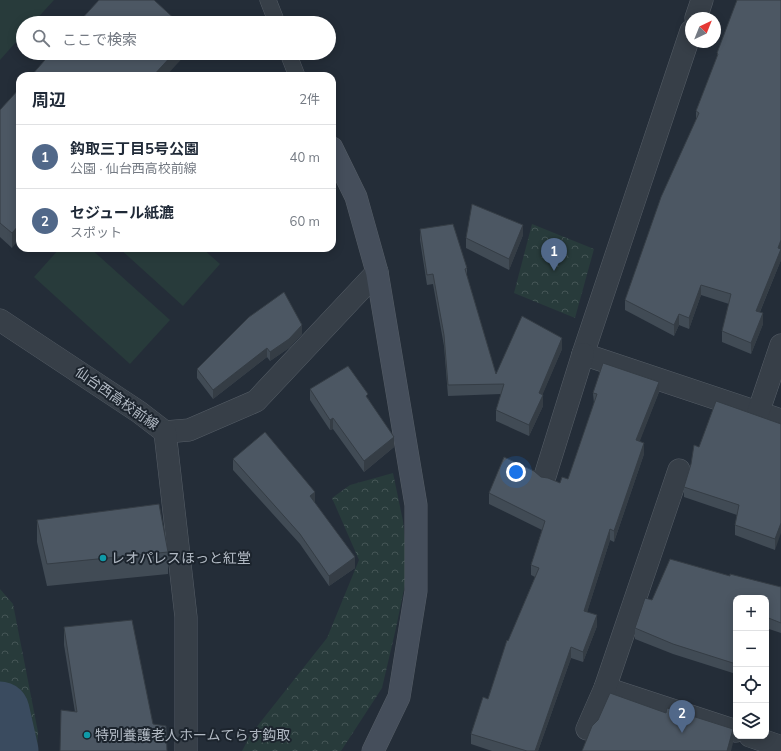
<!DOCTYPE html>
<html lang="ja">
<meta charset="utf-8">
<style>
:root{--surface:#fff;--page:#f2f2f3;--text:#1f2937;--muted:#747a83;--line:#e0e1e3;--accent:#516889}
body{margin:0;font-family:Mulish,"Noto Sans JP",sans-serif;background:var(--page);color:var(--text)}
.controls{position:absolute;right:12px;bottom:12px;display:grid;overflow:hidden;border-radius:8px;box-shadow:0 2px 10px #0003}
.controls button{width:36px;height:36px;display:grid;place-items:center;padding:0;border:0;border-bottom:1px solid var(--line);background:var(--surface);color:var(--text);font:20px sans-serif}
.compass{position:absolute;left:685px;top:12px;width:36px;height:36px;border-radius:50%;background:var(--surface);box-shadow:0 2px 10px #0003;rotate:43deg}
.you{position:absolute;left:516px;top:472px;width:14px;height:14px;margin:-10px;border:3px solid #fff;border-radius:50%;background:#1a73e8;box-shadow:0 0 0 6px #1a73e833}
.badge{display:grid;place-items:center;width:26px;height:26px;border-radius:50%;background:var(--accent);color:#fff;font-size:13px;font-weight:700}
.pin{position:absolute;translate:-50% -33px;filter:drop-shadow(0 1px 2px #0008)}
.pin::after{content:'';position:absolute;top:21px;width:14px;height:12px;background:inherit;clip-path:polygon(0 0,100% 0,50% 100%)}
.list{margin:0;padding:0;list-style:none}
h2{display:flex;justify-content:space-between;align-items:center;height:52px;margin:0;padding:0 16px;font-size:17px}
h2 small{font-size:13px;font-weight:400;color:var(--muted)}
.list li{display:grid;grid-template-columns:26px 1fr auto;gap:12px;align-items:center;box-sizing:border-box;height:64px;padding:0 16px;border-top:1px solid var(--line)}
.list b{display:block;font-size:15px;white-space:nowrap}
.list p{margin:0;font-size:13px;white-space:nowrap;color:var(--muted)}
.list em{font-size:13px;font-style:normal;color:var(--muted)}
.icon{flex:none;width:22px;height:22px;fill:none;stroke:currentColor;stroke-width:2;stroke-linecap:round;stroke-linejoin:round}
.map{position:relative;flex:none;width:781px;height:751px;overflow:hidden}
.search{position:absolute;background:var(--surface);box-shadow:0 2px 10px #0003;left:16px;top:16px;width:320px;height:44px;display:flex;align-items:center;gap:10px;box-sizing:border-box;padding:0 14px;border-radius:22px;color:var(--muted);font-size:15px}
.panel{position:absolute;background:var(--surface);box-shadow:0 2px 10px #0003;left:16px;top:72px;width:320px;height:180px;border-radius:12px}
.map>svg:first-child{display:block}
.forest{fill:url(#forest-crowns)}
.pitch{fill:#283b3b}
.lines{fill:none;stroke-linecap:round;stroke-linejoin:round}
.river{stroke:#3a4b5f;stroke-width:59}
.lane-casing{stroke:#555d66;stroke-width:17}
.street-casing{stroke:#555d66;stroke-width:23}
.secondary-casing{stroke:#555d66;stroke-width:23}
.lane{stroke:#373f48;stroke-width:16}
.street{stroke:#373f48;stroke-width:22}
.secondary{stroke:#454e5b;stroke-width:22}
.wall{fill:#414b55}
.shaded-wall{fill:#353d45}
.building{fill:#4c5763;stroke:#353d45}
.culture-dot{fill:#0f9aa8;stroke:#1c242d;stroke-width:1.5}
.labels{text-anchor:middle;stroke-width:4;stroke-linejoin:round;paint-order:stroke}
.street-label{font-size:14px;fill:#b2bac4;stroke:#1c242d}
.poi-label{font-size:14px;fill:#b2bac4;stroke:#1c242d;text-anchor:start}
</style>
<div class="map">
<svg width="781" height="751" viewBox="0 0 781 751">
<defs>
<pattern id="forest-crowns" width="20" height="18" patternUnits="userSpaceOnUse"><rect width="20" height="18" fill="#283b3b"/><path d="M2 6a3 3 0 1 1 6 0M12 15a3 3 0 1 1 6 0" fill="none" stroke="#455556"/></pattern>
</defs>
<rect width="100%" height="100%" fill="#242d38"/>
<g class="forest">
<polygon points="532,224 594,249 575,318 514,293"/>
<polygon points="393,473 403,521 408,570 396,628 382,688 341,751 242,751 251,734 327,638 359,560 332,498 350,485"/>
<polygon points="0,589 13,604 38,732 37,751 0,751"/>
</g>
<g class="pitch">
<polygon points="0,0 54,0 33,23 23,23 23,34 0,60"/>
<polygon points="60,248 90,248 170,320 130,364 34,277"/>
<polygon points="119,248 202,248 220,264 183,306"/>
</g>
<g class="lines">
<polyline class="river" points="0,711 9,751"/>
<g class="lane-casing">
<g id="lane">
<polyline points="268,0 277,23"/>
<polyline points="288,53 297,76"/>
</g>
</g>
<g class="street-casing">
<g id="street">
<polyline points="696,18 702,0"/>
<polyline points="691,31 583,354 781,420"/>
<polyline points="0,320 139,412 165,432 189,430 256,401 377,272"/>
<polyline points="758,413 781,345"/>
<polyline points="165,432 186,617 186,751"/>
<polyline points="545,476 583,354"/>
<polyline points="605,688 736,731"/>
<polyline points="587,729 605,688 679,470"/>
<polyline points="750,736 776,745"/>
</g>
</g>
<g class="secondary-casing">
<polyline id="secondary" points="332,148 356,197 377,272 416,505 416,591 399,697 373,751"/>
</g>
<use href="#lane" class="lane"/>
<use href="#street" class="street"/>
<use href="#secondary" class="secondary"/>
</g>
<g class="wall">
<polygon points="736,4 781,251 781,260 760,312 763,324 751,354 722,342 722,331 729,304 701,295 689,329 679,325 674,336 625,310 625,300 696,120 696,111 717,58 717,53"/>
<polygon points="20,88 12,248 0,237 0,110"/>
<polygon points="420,229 467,268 467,276 496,374 562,349 542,395 543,406 529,436 496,421 496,410 501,394 448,396 444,346 433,284 427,285 420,240"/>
<polygon points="523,235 509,270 466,248 466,238"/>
<polygon points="302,334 289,348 270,361 267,357 213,399 197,378 197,369"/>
<polygon points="310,389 368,398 394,447 364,472 333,429 330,430 310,400"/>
<polygon points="659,392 639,442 644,454 614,542 610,540 587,612 597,626 583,662 571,658 538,751 492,751 471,744 471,734 488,699 508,641 535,577 531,575 531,565 542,530 489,504 489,493 541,477 560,483 568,479 594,404 593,393"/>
<polygon points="781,424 775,550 735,535 735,525 737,515 684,497 684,487 699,447"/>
<polygon points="233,459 315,502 314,503 355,568 329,586 300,544 233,470"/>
<polygon points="37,520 168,552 168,574 47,586 37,542"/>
<polygon points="730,576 781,587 781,633 766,628 766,598 736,598 736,674 673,654 635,639 635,628 652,600"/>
<polygon points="64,627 153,724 75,712 64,645"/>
</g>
<g class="shaded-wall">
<polygon points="174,53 187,53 166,76 153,76"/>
<polygon points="20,224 20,238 12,248 12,233"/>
<polygon points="523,225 523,235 509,270 509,259"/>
<polygon points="781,240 781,260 756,321 756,311"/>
<polygon points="701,285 701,295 689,329 689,318"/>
<polygon points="763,313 763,324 751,354 751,343"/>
<polygon points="679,314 679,325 674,336 674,325"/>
<polygon points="302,325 302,334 289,348 270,361 270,352"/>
<polygon points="562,338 562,349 539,403 539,393"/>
<polygon points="267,348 267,357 213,399 213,390"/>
<polygon points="659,382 659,392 636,451 636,440"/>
<polygon points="543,395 543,406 529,436 529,425"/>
<polygon points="333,418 333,429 330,430 330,420"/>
<polygon points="394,437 394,447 364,472 364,461"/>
<polygon points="644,443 644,454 614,542 614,531"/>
<polygon points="315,492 315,502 310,507 310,496"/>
<polygon points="781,523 781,533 775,550 775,539"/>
<polygon points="610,529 610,540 584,622 584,611"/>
<polygon points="355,557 355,568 329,586 329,576"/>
<polygon points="597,615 597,626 583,662 583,652"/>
<polygon points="571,647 571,658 538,751 535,751"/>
<polygon points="733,729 733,743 731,751 727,751"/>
</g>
<g class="building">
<polygon points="99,0 154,0 179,23 78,23"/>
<polygon points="737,0 781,0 781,240 778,248 781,249 756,311 763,313 751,343 722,331 731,294 701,285 689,318 679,314 674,325 625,300 661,197 699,113 696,111 718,54 717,53"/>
<polygon points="51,53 174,53 153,76 31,76"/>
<polygon points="20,88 20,224 12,233 0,223 0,110"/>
<polygon points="472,204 523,225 509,259 466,238"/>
<polygon points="453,224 467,268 465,269 496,374 522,316 562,338 539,393 543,395 529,425 496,410 504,384 448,385 444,335 433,274 427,275 420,229"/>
<polygon points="284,292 302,325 289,339 270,352 267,348 213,390 197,369 249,317"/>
<polygon points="603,363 659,382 636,440 644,443 614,531 610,529 584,611 597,615 583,652 571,647 535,751 527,751 471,734 483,697 488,699 507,640 508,641 539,568 531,565 545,521 489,493 504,457 534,471 541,477 548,478 560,483 562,477 568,479 597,394 593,393"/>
<polygon points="348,366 368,394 366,396 394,437 364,461 333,418 330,420 310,389"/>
<polygon points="716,401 781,424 781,523 775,539 735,525 739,505 684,487 691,464 694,445 699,447"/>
<polygon points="265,432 315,492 310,496 355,557 329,576 300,534 233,459"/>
<polygon points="159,504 168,552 47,564 37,520"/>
<polygon points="670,559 730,576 730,574 781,587 781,623 766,617 766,598 736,598 736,664 673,644 635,628 645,598 652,600"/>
<polygon points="132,620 153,724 166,726 167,751 60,751 61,710 77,712 64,627"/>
<polygon points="610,693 666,713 667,708 733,729 727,751 582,751 592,726 598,720"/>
</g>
<g class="culture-dot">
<circle cx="103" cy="558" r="4"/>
<circle cx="87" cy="735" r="4"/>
</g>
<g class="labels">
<g class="street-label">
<text transform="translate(117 398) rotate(35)" y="5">仙台西高校前線</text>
</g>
<g class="poi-label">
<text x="111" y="563">レオパレスほっと紅堂</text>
<text x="95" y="740">特別養護老人ホームてらす鈎取</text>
</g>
</g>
</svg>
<div class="controls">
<button>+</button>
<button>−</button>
<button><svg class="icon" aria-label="locate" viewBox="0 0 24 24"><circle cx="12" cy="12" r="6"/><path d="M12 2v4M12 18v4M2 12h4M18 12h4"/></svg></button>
<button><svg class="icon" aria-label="layers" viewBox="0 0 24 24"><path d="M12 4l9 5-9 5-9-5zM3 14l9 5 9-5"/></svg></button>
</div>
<svg class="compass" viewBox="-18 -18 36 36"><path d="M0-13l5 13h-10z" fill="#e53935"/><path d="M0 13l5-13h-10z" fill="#747a83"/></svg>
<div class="you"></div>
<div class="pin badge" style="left:554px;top:271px">1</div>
<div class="pin badge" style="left:682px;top:733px">2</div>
<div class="search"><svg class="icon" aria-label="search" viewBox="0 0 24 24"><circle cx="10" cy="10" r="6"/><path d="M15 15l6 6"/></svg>ここで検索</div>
<section class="panel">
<h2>周辺<small>2件</small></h2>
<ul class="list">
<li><span class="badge">1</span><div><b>鈎取三丁目5号公園</b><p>公園 · 仙台西高校前線</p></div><em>40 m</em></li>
<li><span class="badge">2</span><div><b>セジュール紙漉</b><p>スポット</p></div><em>60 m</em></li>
</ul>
</section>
</div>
